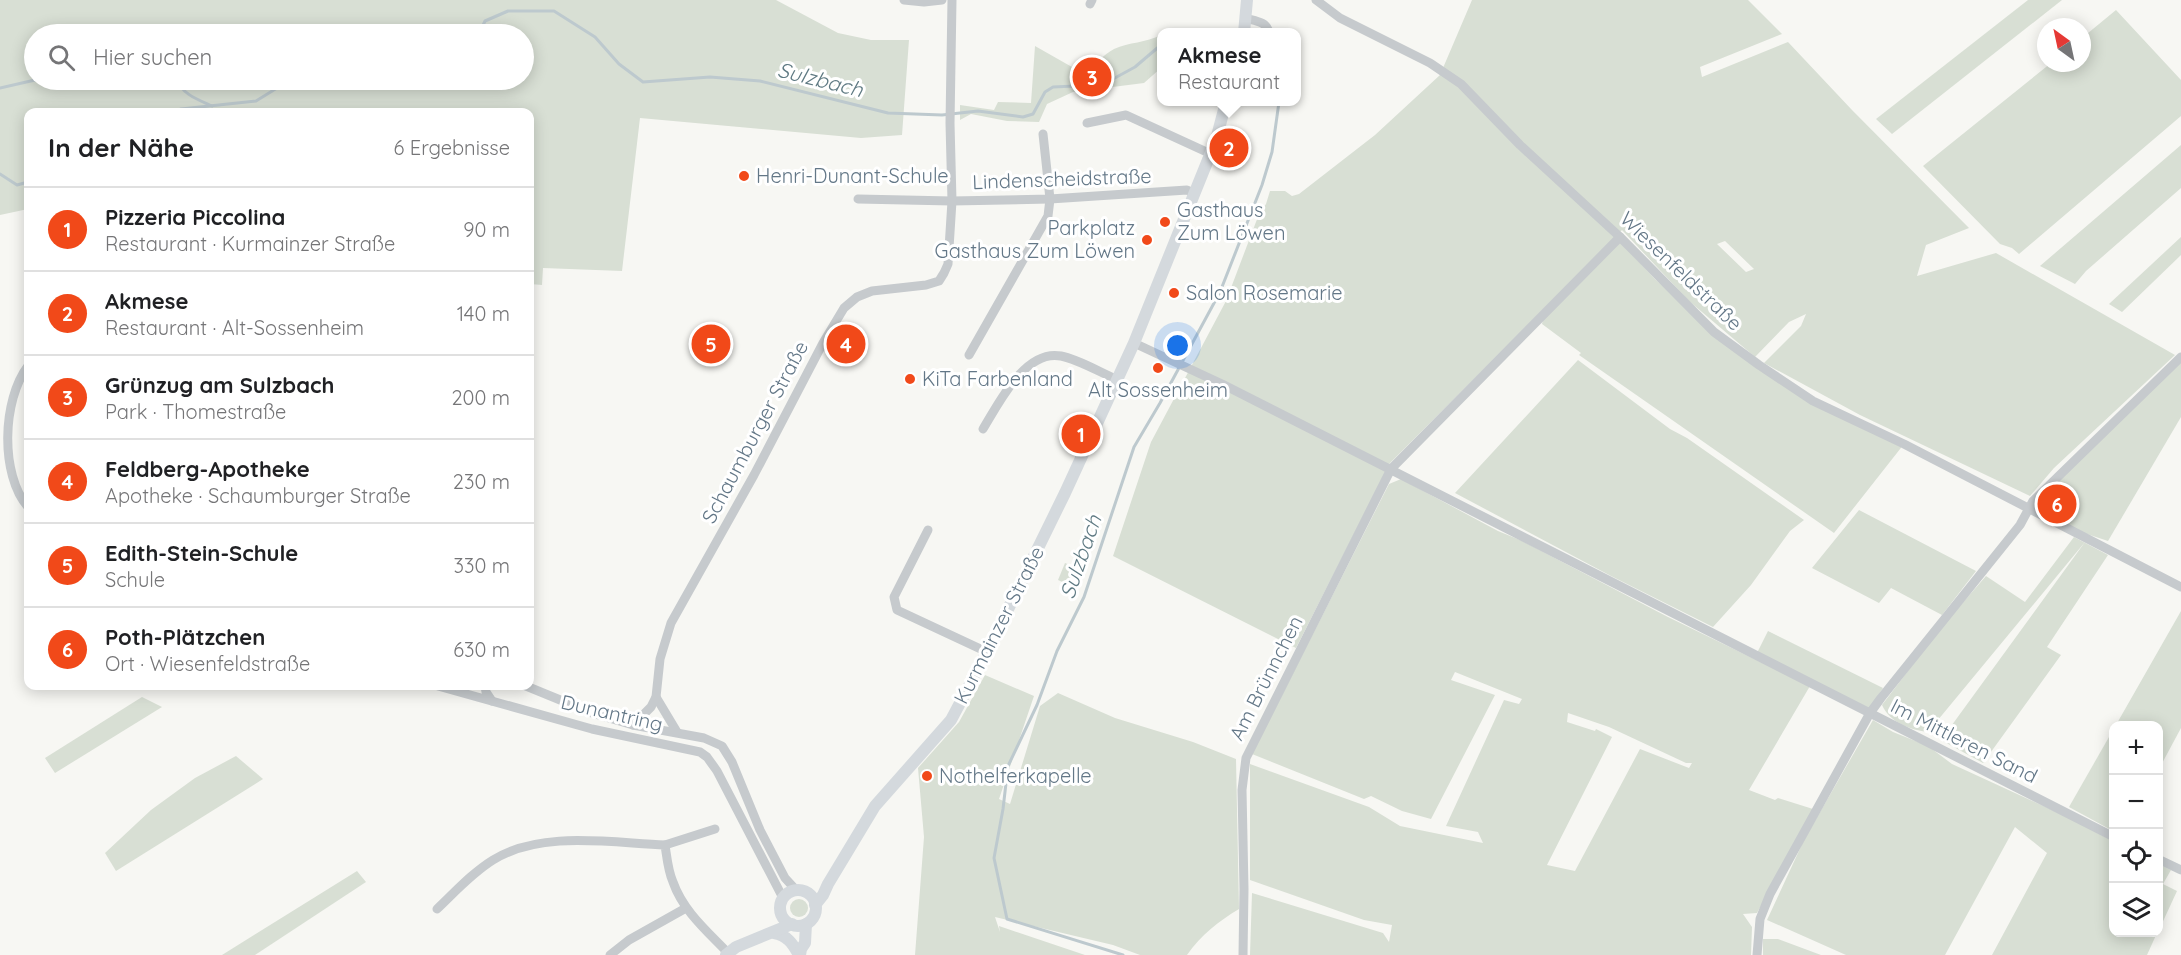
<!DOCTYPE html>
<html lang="de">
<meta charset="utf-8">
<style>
:root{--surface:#fff;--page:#f2f2f2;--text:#202124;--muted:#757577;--line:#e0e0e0;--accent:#f14919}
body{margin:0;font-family:Quicksand,sans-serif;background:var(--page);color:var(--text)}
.controls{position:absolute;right:18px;bottom:18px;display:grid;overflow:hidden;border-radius:12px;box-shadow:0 3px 15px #0003}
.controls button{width:54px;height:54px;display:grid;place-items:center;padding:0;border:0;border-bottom:2px solid var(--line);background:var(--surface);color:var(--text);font:30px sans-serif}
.compass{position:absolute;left:2037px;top:18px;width:54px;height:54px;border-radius:50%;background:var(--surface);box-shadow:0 3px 15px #0003;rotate:327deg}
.you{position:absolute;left:1178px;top:346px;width:21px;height:21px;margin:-15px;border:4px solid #fff;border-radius:50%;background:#1a73e8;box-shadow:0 0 0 9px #1a73e833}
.badge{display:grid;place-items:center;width:39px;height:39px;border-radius:50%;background:var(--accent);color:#fff;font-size:20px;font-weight:700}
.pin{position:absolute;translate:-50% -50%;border:3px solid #fff;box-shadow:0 2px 6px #0006}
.popup{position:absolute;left:1157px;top:28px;width:144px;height:78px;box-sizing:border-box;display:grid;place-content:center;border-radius:12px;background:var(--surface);filter:drop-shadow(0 2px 4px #0005);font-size:20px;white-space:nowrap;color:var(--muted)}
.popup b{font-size:22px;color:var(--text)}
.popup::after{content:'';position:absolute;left:50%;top:100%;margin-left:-12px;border:12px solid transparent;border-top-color:var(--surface)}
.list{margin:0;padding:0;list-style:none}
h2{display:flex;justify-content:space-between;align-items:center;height:78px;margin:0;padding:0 24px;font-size:26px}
h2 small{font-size:20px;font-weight:400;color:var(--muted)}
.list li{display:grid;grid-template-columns:39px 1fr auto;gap:18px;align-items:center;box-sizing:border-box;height:84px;padding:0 24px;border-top:2px solid var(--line)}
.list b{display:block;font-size:22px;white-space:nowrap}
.list p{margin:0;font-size:20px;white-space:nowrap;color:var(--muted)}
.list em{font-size:20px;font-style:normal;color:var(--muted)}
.icon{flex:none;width:33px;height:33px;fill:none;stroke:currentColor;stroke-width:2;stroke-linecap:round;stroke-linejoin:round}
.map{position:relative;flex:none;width:2181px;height:955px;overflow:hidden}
.search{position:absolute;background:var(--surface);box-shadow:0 3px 15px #0003;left:24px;top:24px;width:510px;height:66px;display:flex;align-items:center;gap:15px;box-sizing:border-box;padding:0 21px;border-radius:33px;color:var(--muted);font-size:22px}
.panel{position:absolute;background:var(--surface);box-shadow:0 3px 15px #0003;left:24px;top:108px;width:510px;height:582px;border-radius:12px}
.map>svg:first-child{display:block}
.green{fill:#d8dfd4;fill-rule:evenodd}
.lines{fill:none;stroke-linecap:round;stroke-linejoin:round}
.stream{stroke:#bdc9ce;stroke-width:3}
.street{stroke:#c6cacd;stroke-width:9}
.secondary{stroke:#d4d9dd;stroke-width:12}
.poi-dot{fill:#f14919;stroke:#fff;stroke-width:2}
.labels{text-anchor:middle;stroke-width:6;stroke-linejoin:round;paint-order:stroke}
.poi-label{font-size:20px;fill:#637787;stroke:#fff;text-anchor:start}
.street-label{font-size:20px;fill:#637787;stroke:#fff}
.water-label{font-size:21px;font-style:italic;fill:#5f7a83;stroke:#fff}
</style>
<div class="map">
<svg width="2181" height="955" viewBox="0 0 2181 955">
<rect width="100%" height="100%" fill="#f7f7f3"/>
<g class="green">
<path d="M0,0H776L838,33L871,40H909L902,135L861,138L640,118L622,271L543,268L542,285L530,284V112H28V209L0,215ZM34,34H524V80H34Z"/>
<path d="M1472,0H1748L1782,34L1700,67L1702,77L1788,42L1852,110L1969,228L1926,245L1917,276L1996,253L2175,355L2054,468L2030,496L1860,415L1764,363L1801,326L1806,314L1789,322L1755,357L1689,301L1622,230L1390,463L1296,648L1113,556L1151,442L1226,301L1259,214L1266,204L1270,191H1285L1292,196L1299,194L1375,135L1440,75ZM1725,241L1754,269L1746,272L1717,244Z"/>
<polygon points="2028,0 2062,0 1892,134 1876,119"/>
<polygon points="2116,10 2181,80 2181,116 2019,254 2012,248 2000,244 1923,166 2051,63 2082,63 2082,38"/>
<path d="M1161,35V68L1144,83L1073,92L1047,104L1039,122L1007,121L971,114L960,120V105L994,110L998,102L1031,103L1035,46L1079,71H1087C1095,65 1104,54 1114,49C1129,42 1146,43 1161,35Z"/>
<polygon points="2181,145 2181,188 2086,271 2075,284 2040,266"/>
<polygon points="2181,237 2181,255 2122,312 2109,304"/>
<polygon points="1619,241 1655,279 1714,332 1813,401 1904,444 1834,533 1579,355 1581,353 1542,324 1544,316"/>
<polygon points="1578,360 1670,429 1687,438 1804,520 1790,531 1751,585 1713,627 1611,576 1455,493"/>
<polygon points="2181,361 2181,417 2108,541 2072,529 2035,509 2035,504"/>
<path d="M1401,479L1498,531L1520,540L1668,617L1810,686L1749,790L1775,800L1778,798L1813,809L1757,913L1743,914L1752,927L1751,955H1250L1252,893L1383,933L1389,942L1392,925L1364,920L1250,880V764L1369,807L1400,826L1483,843L1478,832L1446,826L1504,700L1519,704L1522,699L1455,672L1451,680L1495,695L1431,819L1402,811L1371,796L1364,799L1252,754L1389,484ZM1568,713L1609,727L1686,763H1692L1689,768L1640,749L1575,871L1547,865L1612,737L1596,729L1595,731L1567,722Z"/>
<polygon points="1859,510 1976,571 1942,615 1891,588 1879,603 1812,568"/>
<path d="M2074,537L2108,555L2047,647L2061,655L1983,763L1941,740L2085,542L1928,732C1911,730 1890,723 1882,705L1940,629L1986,576L2025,602Z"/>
<polygon points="1065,563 1077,568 1069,585 1058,580"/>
<polygon points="2181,611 2181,728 2159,769 2158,726 2116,725"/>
<polygon points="1768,631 1883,688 1869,709 1757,653"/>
<path d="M985,675L1034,696L999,799L1010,804L1040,706L1058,693L1115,718L1193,742L1236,759L1239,909C1219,921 1201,935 1187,955H1140L1113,945L995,917L1000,932L999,926L1085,955H915L924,837L918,768L959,722Z"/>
<polygon points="142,697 162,707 55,773 45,758"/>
<polygon points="1873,720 1893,732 1928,746 1952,764 2067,817 2113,841 2114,932 2157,933 2147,955 1992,955 2047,853 2015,827 1945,955 1846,955 1767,920 1804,840"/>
<polygon points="2113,730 2113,831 2069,807"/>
<polygon points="236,756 263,779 116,871 105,853 151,810 195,778"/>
<polygon points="2159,864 2171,870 2163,884 2177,891 2159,930"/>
<polygon points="357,871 366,882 255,955 222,955"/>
<circle cx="799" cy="908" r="9"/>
<polygon points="1763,939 1778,939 1821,955 1763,955"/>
</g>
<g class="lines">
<g class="stream">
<polyline points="479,34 485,21 508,11 554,11 595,37 619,64 643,82 710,77 760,81 888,113 942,115 978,111 1023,117 1033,114 1045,92 1053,87 1097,85 1113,79 1135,67 1162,44"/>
<path d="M178,80C181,94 199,100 212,106"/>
<polyline points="348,80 362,80"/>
<polyline points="0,88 35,80"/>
<polyline points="174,112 181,109 256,101 290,80"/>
<polyline points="0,174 17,185 28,182"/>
<polyline points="1123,955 1007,919 994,858 1003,809 1008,766 1037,705 1057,651 1084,597 1134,447 1160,403 1220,292 1262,185 1272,152 1279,102"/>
</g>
<g class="street">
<polyline points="904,0 924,2 942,0"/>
<polyline points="1316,0 1340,18 1430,63 1461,84 1520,145 1620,237 1714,332 1759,365 1813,401 1904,444 2181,587"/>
<polyline points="1090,4 1092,0"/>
<path d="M1245,18C1255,21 1267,21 1269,33"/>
<polyline points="1087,123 1126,115 1211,154"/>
<polyline points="858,199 952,201 1050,199 1187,190 1195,194"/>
<polyline points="1134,343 1222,384 2114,837"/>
<polyline points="969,355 1048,216 1050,199 1043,134"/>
<path d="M28,366C2,400 0,475 28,507"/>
<path d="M983,429C999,403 1025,349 1061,356C1078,359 1101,373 1118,380"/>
<polyline points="928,530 894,597 897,610 987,652"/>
<polyline points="438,686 592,729 700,752 707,757 717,771 783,898"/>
<polyline points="485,686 486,692 492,701"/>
<polyline points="526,686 592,713 633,725 704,738 722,746 732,762 760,830 785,878 796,890"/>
<polyline points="656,697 677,732"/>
<polyline points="633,725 651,707 656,697 660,659 671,623 754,475 823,343 844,308 857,297 872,291 926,285 939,281 944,273 948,264 952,201 950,123 952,0"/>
<polyline points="665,845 715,829"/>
<polyline points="2158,859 2181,870"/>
<path d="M437,909C455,892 472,873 493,860C541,830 611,843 665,845C667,858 668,871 673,882C683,911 708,932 728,953"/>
<polyline points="610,955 629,940 686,908"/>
<polyline points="1243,955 1244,889 1242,790 1246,758 1391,469 1620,237"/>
<polyline points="1757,955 1760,919 1770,894 1870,713 1881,698 2020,525 2033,501 2181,357"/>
</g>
<g class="secondary">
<polyline points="1244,33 1247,0"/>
<circle cx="798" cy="908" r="18"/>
<polyline points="815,905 823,895 828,884 875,806 951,720 987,652 1065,493 1134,343 1216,140 1226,102"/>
<path d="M774,933C787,935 793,944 799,955"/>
<polyline points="726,955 736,947 792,924"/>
<polyline points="800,955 801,949 805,943 806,924"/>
</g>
</g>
<g class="poi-dot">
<circle cx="744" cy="176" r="6"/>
<circle cx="1165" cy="222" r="6"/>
<circle cx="1147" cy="240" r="6"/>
<circle cx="1174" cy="293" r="6"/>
<circle cx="1158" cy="368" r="6"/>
<circle cx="910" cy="379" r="6"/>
<circle cx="927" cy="776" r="6"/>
</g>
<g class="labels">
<g class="poi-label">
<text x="756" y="183">Henri-Dunant-Schule</text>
<text x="1177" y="217">Gasthaus<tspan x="1177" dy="23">Zum Löwen</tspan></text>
<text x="1135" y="235" text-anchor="end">Parkplatz<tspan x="1135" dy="23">Gasthaus Zum Löwen</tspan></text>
<text x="1186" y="300">Salon Rosemarie</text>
<text x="922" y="386">KiTa Farbenland</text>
<text x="1158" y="397" text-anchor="middle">Alt Sossenheim</text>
<text x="939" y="783">Nothelferkapelle</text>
</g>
<g class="street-label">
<text transform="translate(1062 179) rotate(-2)" y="7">Lindenscheidstraße</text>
<text transform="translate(1681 271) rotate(44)" y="7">Wiesenfeldstraße</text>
<text transform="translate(755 432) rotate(-62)" y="7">Schaumburger Straße</text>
<text transform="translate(999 625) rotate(-63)" y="7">Kurmainzer Straße</text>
<text transform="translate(1266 678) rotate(-63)" y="7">Am Brünnchen</text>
<text transform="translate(612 713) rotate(13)" y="7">Dunantring</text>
<text transform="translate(1964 741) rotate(27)" y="7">Im Mittleren Sand</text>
</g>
<g class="water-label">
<text transform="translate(820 80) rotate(14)" y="7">Sulzbach</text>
<text transform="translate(1081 557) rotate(-71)" y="7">Sulzbach</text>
</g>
</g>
</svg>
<div class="controls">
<button>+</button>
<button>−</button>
<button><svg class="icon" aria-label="locate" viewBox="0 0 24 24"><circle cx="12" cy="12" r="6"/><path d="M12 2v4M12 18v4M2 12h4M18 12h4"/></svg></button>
<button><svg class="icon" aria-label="layers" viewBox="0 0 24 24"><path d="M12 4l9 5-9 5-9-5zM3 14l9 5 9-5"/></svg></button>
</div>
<svg class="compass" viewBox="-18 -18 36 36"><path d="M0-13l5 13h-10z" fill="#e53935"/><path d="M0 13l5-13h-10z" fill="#757577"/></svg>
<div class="you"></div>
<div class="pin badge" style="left:1081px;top:434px">1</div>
<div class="pin badge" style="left:1229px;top:148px">2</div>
<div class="popup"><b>Akmese</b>Restaurant</div>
<div class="pin badge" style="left:1092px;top:77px">3</div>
<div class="pin badge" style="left:846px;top:344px">4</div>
<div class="pin badge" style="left:711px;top:344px">5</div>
<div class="pin badge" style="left:2057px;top:504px">6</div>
<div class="search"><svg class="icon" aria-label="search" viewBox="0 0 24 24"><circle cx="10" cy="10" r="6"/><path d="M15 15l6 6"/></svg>Hier suchen</div>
<section class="panel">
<h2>In der Nähe<small>6 Ergebnisse</small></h2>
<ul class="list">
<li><span class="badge">1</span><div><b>Pizzeria Piccolina</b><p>Restaurant · Kurmainzer Straße</p></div><em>90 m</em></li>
<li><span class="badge">2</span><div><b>Akmese</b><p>Restaurant · Alt-Sossenheim</p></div><em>140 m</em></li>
<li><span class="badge">3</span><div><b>Grünzug am Sulzbach</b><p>Park · Thomestraße</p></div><em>200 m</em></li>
<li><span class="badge">4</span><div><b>Feldberg-Apotheke</b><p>Apotheke · Schaumburger Straße</p></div><em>230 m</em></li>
<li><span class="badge">5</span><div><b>Edith-Stein-Schule</b><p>Schule</p></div><em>330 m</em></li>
<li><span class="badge">6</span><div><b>Poth-Plätzchen</b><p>Ort · Wiesenfeldstraße</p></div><em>630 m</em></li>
</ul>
</section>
</div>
